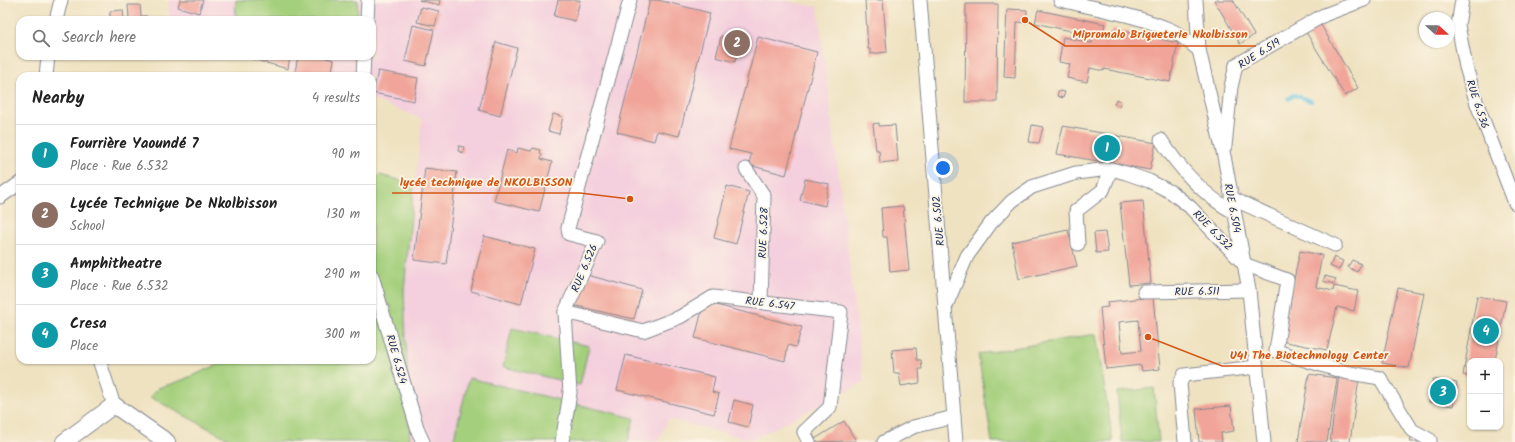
<!DOCTYPE html>
<meta charset="utf-8">
<style>
:root{--surface:#fff;--page:#f2f2f2;--text:#222;--muted:#767676;--line:#e0e0e0;--accent:#1f6fb2}
body{margin:0;font-family:Kalam,sans-serif;background:var(--page);color:var(--text)}
.controls{position:absolute;right:12px;bottom:12px;display:grid;overflow:hidden;border-radius:8px;box-shadow:0 1px 3px #0004}
.controls button{width:36px;height:36px;display:grid;place-items:center;padding:0;border:0;border-bottom:1px solid var(--line);background:var(--surface);color:var(--text);font:20px sans-serif}
.compass{position:absolute;left:1419px;top:12px;width:36px;height:36px;border-radius:50%;background:var(--surface);box-shadow:0 1px 3px #0004;rotate:111deg}
.you{position:absolute;left:943px;top:168px;width:14px;height:14px;margin:-10px;border:3px solid #fff;border-radius:50%;background:#1a73e8;box-shadow:0 0 0 6px #1a73e833}
.badge{display:grid;place-items:center;width:26px;height:26px;border-radius:50%;background:var(--accent);color:#fff;font-size:13px;font-weight:700}
.pin{position:absolute;translate:-50% -50%;border:2px solid #fff;box-shadow:0 1px 4px #0006}
.list{margin:0;padding:0;list-style:none}
h2{display:flex;justify-content:space-between;align-items:center;height:52px;margin:0;padding:0 16px;font-size:17px}
h2 small{font-size:13px;font-weight:400;color:var(--muted)}
.list li{display:grid;grid-template-columns:26px 1fr auto;gap:12px;align-items:center;box-sizing:border-box;height:60px;padding:0 16px;border-top:1px solid var(--line)}
.list b{display:block;font-size:15px;white-space:nowrap}
.list p{margin:0;font-size:13px;white-space:nowrap;color:var(--muted)}
.list em{font-size:13px;font-style:normal;color:var(--muted)}
.icon{flex:none;width:22px;height:22px;fill:none;stroke:currentColor;stroke-width:2;stroke-linecap:round;stroke-linejoin:round}
.map{position:relative;flex:none;width:1515px;height:442px;overflow:hidden}
.search{position:absolute;background:var(--surface);box-shadow:0 1px 3px #0004;left:16px;top:16px;width:360px;height:44px;display:flex;align-items:center;gap:10px;box-sizing:border-box;padding:0 14px;border-radius:12px;color:var(--muted);font-size:15px}
.panel{position:absolute;background:var(--surface);box-shadow:0 1px 3px #0004;left:16px;top:72px;width:360px;height:292px;border-radius:12px}
.map>svg:first-child{display:block}
.built{fill:#f4cfdd}
.green{fill:#a4cf7b;stroke:#607f6c}
.lines{fill:none;stroke-linecap:round;stroke-linejoin:round}
.stream{stroke:#60c0df;stroke-width:4}
.building{fill:#f1a499;fill-rule:evenodd}
.minor-casing{stroke:#858890;stroke-width:15}
.tertiary-casing{stroke:#858890;stroke-width:18}
.minor{stroke:#fff;stroke-width:13}
.tertiary{stroke:#fff;stroke-width:16}
.labels{text-anchor:middle;stroke-width:3.5;stroke-linejoin:round;paint-order:stroke}
.street-label{font-size:11px;fill:#1b2f5e;stroke:#fcf5e5}
.leader{fill:none;stroke:#d45514;stroke-width:1.5}
.callout-dot{fill:#d45514;stroke:#fcf5e5;stroke-width:1.5}
.callout-label{font-size:12px;text-anchor:middle;font-weight:bold;fill:#d45514;stroke:#fcf5e5;stroke-width:3.5;stroke-linejoin:round;paint-order:stroke}
</style>
<div class="map">
<svg width="1515" height="442" viewBox="0 0 1515 442">
<rect width="100%" height="100%" fill="#fcf5e5"/>
<filter id="ink" filterUnits="userSpaceOnUse"><feTurbulence type="fractalNoise" baseFrequency=".025" numOctaves="2"/><feDisplacementMap in="SourceGraphic" scale="8" xChannelSelector="R" yChannelSelector="G"/><feConvolveMatrix kernelMatrix="1 2 1 2 8 2 1 2 1" color-interpolation-filters="sRGB"/></filter>
<filter id="wash" filterUnits="userSpaceOnUse"><feTurbulence type="fractalNoise" baseFrequency=".012" numOctaves="4" result="noise"/><feDisplacementMap in="SourceGraphic" scale="16" xChannelSelector="R" yChannelSelector="G"/><feGaussianBlur stdDeviation="0.9" result="paint"/><feColorMatrix in="noise" values="0 0 0 0 0 0 0 0 0 0 0 0 0 0 0 0 0 1.4 0 .05"/><feComposite in="paint" operator="in"/></filter>
<g filter="url(#wash)">
<rect width="100%" height="100%" fill="#efe2c1"/>
<polygon class="built" points="168,0 780,0 818,7 864,382 751,440 668,419 658,442 411,442 404,290 422,119 372,99 372,76 308,76 245,56 372,56 372,20 170,20"/>
<g class="green">
<polygon points="236,0 358,0 357,20 235,20"/>
<polygon points="380,175 414,184 404,290 410,442 234,442 150,397 158,388 180,381 229,360 372,360 372,182"/>
<polygon points="512,328 589,346 580,385 503,367"/>
<polygon points="1096,334 1113,442 992,442 978,354"/>
<polygon points="469,378 634,418 628,442 453,442"/>
<polygon points="1154,388 1159,442 1122,442 1117,392"/>
</g>
<g class="lines">
<polyline class="stream" points="1288,99 1294,95 1311,101"/>
</g>
<g id="blocks">
<g class="building">
<polygon points="180,0 203,0 199,13 178,7"/>
<polygon points="419,0 440,0 439,5"/>
<polygon points="558,0 580,0 575,21 554,16"/>
<polygon points="650,0 658,0 710,13 679,136 657,131 654,141 617,132"/>
<polygon points="865,0 883,0 887,52 870,54 870,49 868,49"/>
<polygon points="1214,0 1233,0 1254,35 1240,44"/>
<polygon points="966,4 998,4 997,102 965,102"/>
<polygon points="128,5 140,5 141,16 147,16 147,20 110,20 110,11 123,10 124,19 129,18"/>
<polygon points="421,7 439,11 435,26 417,22"/>
<polygon points="1007,9 1027,10 1027,23 1017,22 1015,78 1004,77"/>
<polygon points="1038,10 1105,24 1102,36 1110,38 1113,29 1178,43 1170,82 1104,69 1104,71 1090,68 1087,82 1067,78 1070,64 1059,62 1063,37 1092,43 1093,36 1035,23"/>
<polygon points="1318,20 1358,88 1345,96 1304,29"/>
<polygon points="413,25 434,30 426,66 405,61"/>
<polygon points="721,36 741,41 735,62 716,57"/>
<polygon points="758,37 817,52 786,175 749,165 751,154 729,149"/>
<polygon points="496,42 517,48 500,116 479,110"/>
<polygon points="253,56 290,56 288,69 252,59"/>
<polygon points="298,56 319,56 334,60 331,76 308,76 295,72"/>
<polygon points="378,71 418,78 414,101 373,93"/>
<polygon points="1059,91 1065,92 1063,98 1057,96"/>
<polygon points="1116,99 1121,101 1119,106 1114,104"/>
<polygon points="553,114 563,117 559,134 548,131"/>
<polygon points="879,123 879,126 895,125 898,161 880,163 879,150 876,150 873,124"/>
<polygon points="1032,125 1043,127 1039,143 1029,142"/>
<polygon points="1063,126 1156,143 1150,170 1057,154"/>
<polygon points="459,146 464,147 463,153 458,151"/>
<polygon points="518,148 531,151 533,148 541,150 540,153 542,154 541,159 552,162 539,212 494,201 507,150 517,153"/>
<polygon points="425,168 457,172 446,264 414,260"/>
<polygon points="805,179 829,184 825,206 800,200"/>
<polygon points="727,186 749,192 736,244 714,238"/>
<polygon points="1143,201 1151,283 1129,285 1120,203"/>
<polygon points="903,206 909,270 890,272 887,237 883,237 881,208"/>
<polygon points="1068,230 1077,266 1019,279 1012,242"/>
<polygon points="1105,232 1108,252 1096,253 1094,233"/>
<polygon points="484,236 535,249 521,304 471,291"/>
<polygon points="1300,251 1322,255 1316,287 1333,291 1334,286 1358,291 1354,311 1337,307 1327,350 1281,341"/>
<polygon points="1334,257 1343,261 1339,270 1330,266"/>
<polygon points="1352,260 1361,264 1357,272 1348,267"/>
<polygon points="580,273 642,290 634,319 572,305"/>
<polygon points="1325,276 1336,279 1334,284 1323,281"/>
<polygon points="1398,288 1424,293 1409,368 1382,363"/>
<polygon points="1477,296 1506,301 1495,361 1470,361 1470,376 1463,375"/>
<path d="M1153,297L1160,369L1142,371L1141,365L1106,369L1100,308L1108,307L1107,302ZM1138,320L1141,351L1122,353L1119,322Z"/>
<polygon points="704,302 802,327 796,347 788,345 785,361 695,338"/>
<polygon points="916,348 917,360 921,360 922,369 919,369 920,383 901,386 899,373 894,373 892,350"/>
<polygon points="626,355 715,377 712,392 719,394 714,414 617,390"/>
<polygon points="1309,374 1337,378 1327,442 1298,442"/>
<polygon points="1339,375 1359,378 1350,442 1330,442"/>
<polygon points="1433,379 1457,383 1453,406 1429,402"/>
<polygon points="734,400 753,405 748,427 729,422"/>
<polygon points="1231,406 1234,431 1221,433 1222,442 1199,442 1196,409"/>
<polygon points="844,421 856,441 810,442"/>
<polygon points="1411,437 1423,440 1423,442 1410,442"/>
</g>
</g>
</g>
<g filter="url(#ink)">
<use href="#blocks" fill-opacity="0" stroke="#858890" stroke-width="1"/>
<g class="lines">
<g class="minor-casing">
<g id="minor">
<polyline points="920,0 956,442"/>
<path d="M1060,0C1097,9 1137,15 1171,30C1182,35 1190,43 1199,50"/>
<polyline points="1196,0 1199,50 1224,156 1249,290 1264,442"/>
<polyline points="1462,0 1458,25 1466,67 1477,104 1515,203"/>
<polyline points="56,20 61,0"/>
<polyline points="367,20 368,0"/>
<polyline points="46,76 48,56"/>
<polyline points="363,76 364,56"/>
<path d="M1161,140C1179,168 1205,197 1234,212"/>
<polyline points="1225,146 1231,87 1236,65 1324,15 1364,0"/>
<polyline points="746,169 764,196 761,302"/>
<polyline points="0,197 20,183"/>
<polyline points="1231,198 1335,245"/>
<polyline points="1078,244 1076,211 1103,190 1111,169"/>
<polyline points="372,276 418,431 423,442"/>
<polyline points="1144,292 1249,290"/>
<polyline points="945,308 967,256 991,223 1012,201 1032,187 1076,173 1101,170 1111,169 1126,173 1149,181 1171,192 1190,207 1244,264 1287,280 1276,351 1344,372 1380,378 1412,430 1430,440 1430,442"/>
<polyline points="565,312 643,331 680,317 713,297 841,312 830,407 804,432 809,442"/>
<polyline points="99,360 114,405"/>
<polyline points="562,442 570,393 565,312 597,241 569,234 568,228 630,0"/>
<polyline points="884,442 913,427 954,417"/>
<polyline points="1185,442 1180,383 1184,375 1257,367"/>
</g>
</g>
<g class="tertiary-casing">
<polyline id="tertiary" points="64,442 114,405 167,442"/>
</g>
<use href="#minor" class="minor"/>
<use href="#tertiary" class="tertiary"/>
</g>
</g>
<g class="labels">
<g class="street-label">
<text transform="translate(1259 53) rotate(-32)" y="4">RUE 6.519</text>
<text transform="translate(1478 104) rotate(72)" y="4">RUE 6.536</text>
<text transform="translate(1233 208) rotate(79)" y="4">RUE 6.504</text>
<text transform="translate(938 221) rotate(-95)" y="4">RUE 6.502</text>
<text transform="translate(1213 230) rotate(46)" y="4">RUE 6.532</text>
<text transform="translate(763 233) rotate(-88)" y="4">RUE 6.528</text>
<text transform="translate(584 268) rotate(-67)" y="4">RUE 6.526</text>
<text transform="translate(1197 291) rotate(-1)" y="4">RUE 6.511</text>
<text transform="translate(770 303) rotate(7)" y="4">RUE 6.547</text>
<text transform="translate(397 359) rotate(74)" y="4">RUE 6.524</text>
</g>
</g>
<path class="leader" d="M1025 20L1065 46H1256M630 199L580 193H392M1148 337L1222 366H1396"/>
<g class="callout-dot">
<circle cx="1025" cy="20" r="4"/>
<circle cx="630" cy="199" r="4"/>
<circle cx="1148" cy="337" r="4"/>
</g>
<g class="callout-label">
<text x="1160" y="38">Mipromalo Briqueterie Nkolbisson</text>
<text x="486" y="186">lycée technique de NKOLBISSON</text>
<text x="1309" y="359">U41 The Biotechnology Center</text>
</g>
</svg>
<div class="controls">
<button>+</button>
<button>−</button>
</div>
<svg class="compass" viewBox="-18 -18 36 36"><path d="M0-13l5 13h-10z" fill="#e53935"/><path d="M0 13l5-13h-10z" fill="#767676"/></svg>
<div class="you"></div>
<div class="pin badge" style="left:1107px;top:148px;background:#0f9aa8">1</div>
<div class="pin badge" style="left:737px;top:43px;background:#8d6e63">2</div>
<div class="pin badge" style="left:1443px;top:392px;background:#0f9aa8">3</div>
<div class="pin badge" style="left:1486px;top:331px;background:#0f9aa8">4</div>
<div class="search"><svg class="icon" aria-label="search" viewBox="0 0 24 24"><circle cx="10" cy="10" r="6"/><path d="M15 15l6 6"/></svg>Search here</div>
<section class="panel">
<h2>Nearby<small>4 results</small></h2>
<ul class="list">
<li><span class="badge" style="background:#0f9aa8">1</span><div><b>Fourrière Yaoundé 7</b><p>Place · Rue 6.532</p></div><em>90 m</em></li>
<li><span class="badge" style="background:#8d6e63">2</span><div><b>Lycée Technique De Nkolbisson</b><p>School</p></div><em>130 m</em></li>
<li><span class="badge" style="background:#0f9aa8">3</span><div><b>Amphitheatre</b><p>Place · Rue 6.532</p></div><em>290 m</em></li>
<li><span class="badge" style="background:#0f9aa8">4</span><div><b>Cresa</b><p>Place</p></div><em>300 m</em></li>
</ul>
</section>
</div>
